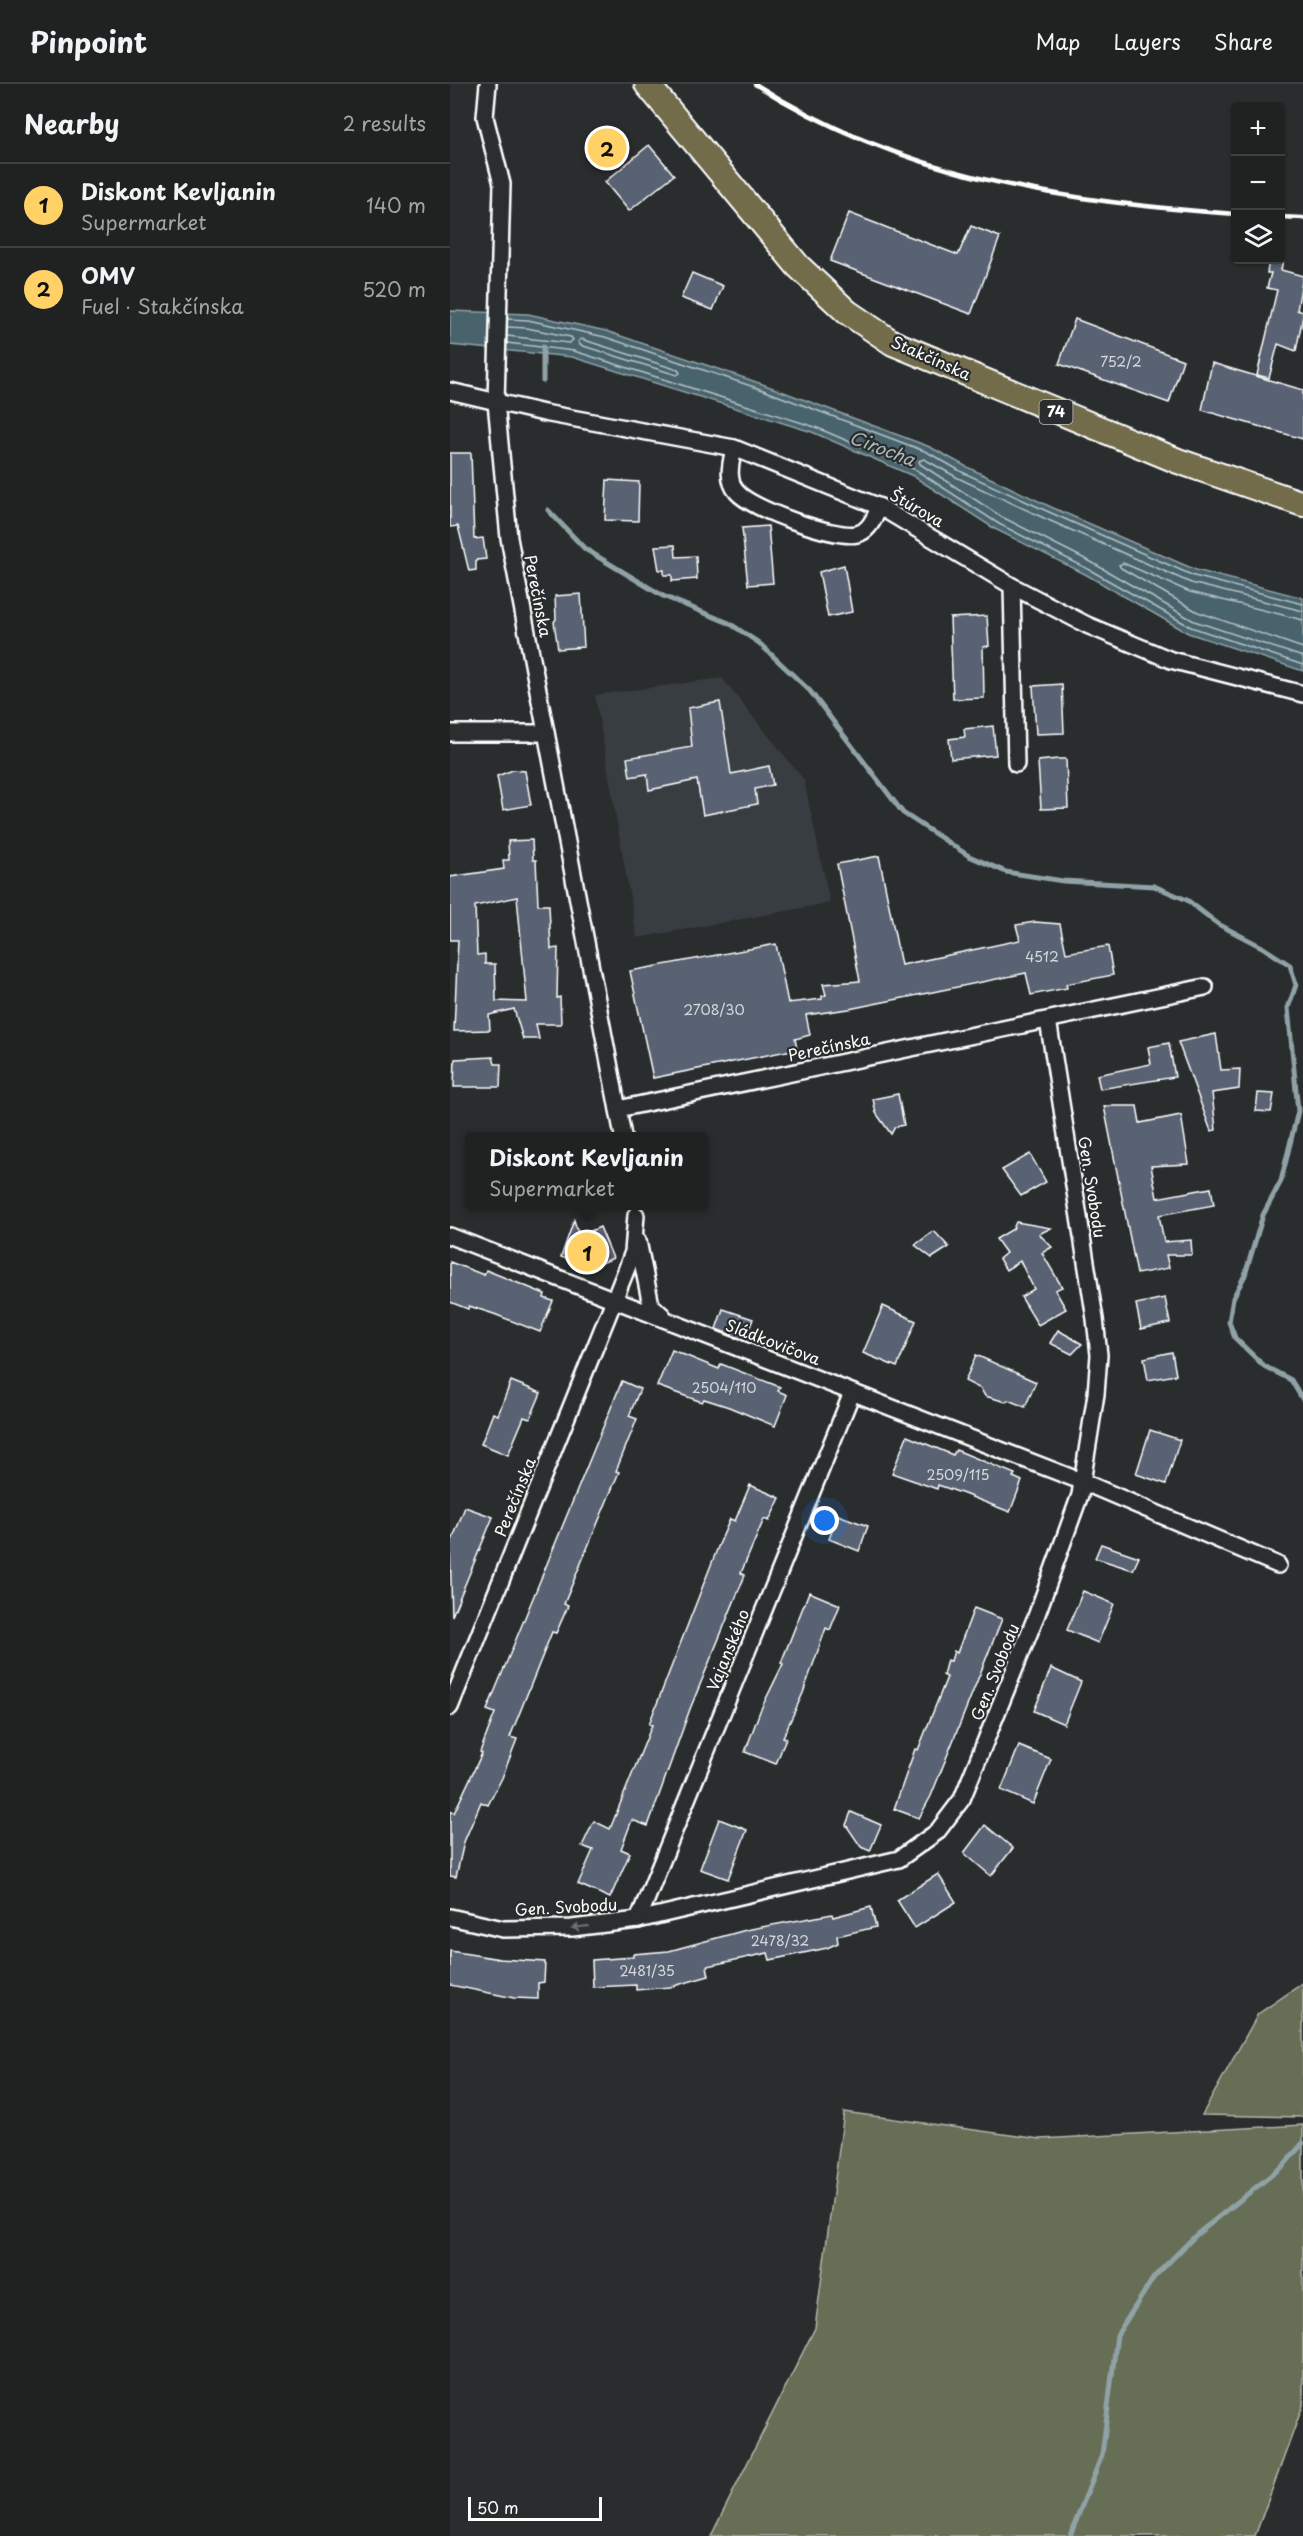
<!DOCTYPE html>
<meta charset="utf-8">
<style>
:root{--surface:#202222;--page:#282a2a;--text:#f1f3f6;--muted:#a2a4a5;--line:#3d3f40;--accent:#ffd166}
body{margin:0;font-family:"Playpen Sans",sans-serif;background:var(--page);color:var(--text)}
.controls{position:absolute;right:18px;top:18px;display:grid;overflow:hidden;border-radius:6px;box-shadow:0 2px 4px #0004}
.controls button{width:54px;height:54px;display:grid;place-items:center;padding:0;border:0;border-bottom:2px solid var(--line);background:var(--surface);color:var(--text);font:30px sans-serif}
.scale{position:absolute;left:18px;bottom:15px;width:134px;box-sizing:border-box;padding-left:6px;border:3px solid #fff;border-top:0;font-size:16px;line-height:21px;white-space:nowrap;color:#fff;-webkit-text-stroke:4px #2a2d2e;paint-order:stroke}
.you{position:absolute;left:375px;top:1437px;width:21px;height:21px;margin:-15px;border:4px solid #fff;border-radius:50%;background:#1a73e8;box-shadow:0 0 0 9px #1a73e833}
.badge{display:grid;place-items:center;width:39px;height:39px;border-radius:50%;background:var(--accent);color:#111;font-size:20px;font-weight:700}
.pin{position:absolute;translate:-50% -50%;border:3px solid #fff;box-shadow:0 2px 6px #0006}
.popup{position:absolute;left:15px;top:1048px;width:243px;height:78px;box-sizing:border-box;display:grid;place-content:center;border-radius:6px;background:var(--surface);filter:drop-shadow(0 2px 4px #0005);font-size:20px;white-space:nowrap;color:var(--muted)}
.popup b{font-size:22px;color:var(--text)}
.popup::after{content:'';position:absolute;left:50%;top:100%;margin-left:-12px;border:12px solid transparent;border-top-color:var(--surface)}
.list{margin:0;padding:0;list-style:none}
h2{display:flex;justify-content:space-between;align-items:center;height:78px;margin:0;padding:0 24px;font-size:26px}
h2 small{font-size:20px;font-weight:400;color:var(--muted)}
.list li{display:grid;grid-template-columns:39px 1fr auto;gap:18px;align-items:center;box-sizing:border-box;height:84px;padding:0 24px;border-top:2px solid var(--line)}
.list b{display:block;font-size:22px;white-space:nowrap}
.list p{margin:0;font-size:20px;white-space:nowrap;color:var(--muted)}
.list em{font-size:20px;font-style:normal;color:var(--muted)}
.icon{flex:none;width:33px;height:33px;fill:none;stroke:currentColor;stroke-width:2;stroke-linecap:round;stroke-linejoin:round}
.map{position:relative;flex:none;width:853px;height:2452px;overflow:hidden}
header{display:flex;align-items:center;gap:36px;box-sizing:border-box;height:84px;padding:0 30px;background:var(--surface);border-bottom:2px solid var(--line)}
header strong{font-size:28px}
nav{display:flex;gap:33px;margin-inline-start:auto;font-size:21px}
main{display:flex}
aside{flex:1;background:var(--surface)}
.map>svg:first-child{display:block}
.built{fill:#383d43}
.green{fill:#666e54;stroke:#b2b6aa;stroke-width:1.5}
.water{fill:#48646d;stroke:#91a2a7;stroke-width:1.5}
.lines{fill:none;stroke-linecap:round;stroke-linejoin:round}
.shore{stroke:#b6c1c5;stroke-width:1.5}
.stream{stroke:#91a2a7;stroke-width:5}
.building{fill:#586273;stroke:#fff;stroke-width:1.5;fill-rule:evenodd}
.street-casing{stroke:#fff;stroke-width:20}
.primary-casing{stroke:#fff;stroke-width:28}
.street{stroke:#2a2d2e;stroke-width:15}
.primary{stroke:#736c4b;stroke-width:24}
.rail{stroke:#fff;stroke-width:4.5}
.oneway{fill:#6a6c6d}
.labels{text-anchor:middle;stroke-width:4.5;stroke-linejoin:round;paint-order:stroke}
.number-label{font-size:14px;fill:#d5d8dc}
.shield{fill:#2a2d2e;stroke:#bfc0c0;stroke-width:1.5}
.shield-label{font-size:15px;font-weight:bold;fill:#fff}
.street-label{font-size:16px;fill:#fff;stroke:#2a2d2e}
.water-label{font-size:18px;font-style:italic;fill:#adb9bd;stroke:#2a2d2e}
</style>
<header>
<strong>Pinpoint</strong>
<nav><a>Map</a><a>Layers</a><a>Share</a></nav>
</header>
<main>
<aside>
<h2>Nearby<small>2 results</small></h2>
<ul class="list">
<li><span class="badge">1</span><div><b>Diskont Kevljanin</b><p>Supermarket</p></div><em>140 m</em></li>
<li><span class="badge">2</span><div><b>OMV</b><p>Fuel · Stakčínska</p></div><em>520 m</em></li>
</ul>
</aside>
<div class="map">
<svg width="853" height="2452" viewBox="0 0 853 2452">
<rect width="100%" height="100%" fill="#2a2d2e"/>
<filter id="ink" filterUnits="userSpaceOnUse"><feTurbulence type="fractalNoise" baseFrequency=".0167" numOctaves="2"/><feDisplacementMap in="SourceGraphic" scale="12" xChannelSelector="R" yChannelSelector="G"/><feConvolveMatrix kernelMatrix="1 2 1 2 8 2 1 2 1" color-interpolation-filters="sRGB"/></filter>
<g filter="url(#ink)">
<polygon class="built" points="272,594 354,696 380,819 187,854 145,611"/>
<g class="green">
<polygon points="853,1899 853,2033 752,2031 808,1930"/>
<polygon points="394,2028 590,2055 853,2041 853,2321 805,2452 261,2452 365,2244"/>
</g>
<polygon class="water" points="0,227 78,230 156,247 315,301 480,363 515,382 601,423 746,486 853,514 853,587 738,549 635,490 545,445 463,392 362,348 122,273 0,261"/>
<g class="lines">
<g class="shore">
<polyline points="57,235 78,236 155,253 313,306 477,368 512,388 599,428 744,492 853,520"/>
<polyline points="57,252 119,259 123,256 121,253 77,244 57,243"/>
<polygon points="131,255 228,286 230,289 227,291 130,261 128,258"/>
<polyline points="57,259 124,267 365,343 466,386 549,440 638,485 741,543 853,581"/>
<polyline points="853,527 741,499 596,435 508,394 474,375 469,377 470,380 552,433 641,478 744,537 853,573"/>
<polyline points="853,536 740,508 673,479 669,481 671,484 748,528 853,564"/>
</g>
<g class="stream">
<polyline points="93,263 93,297"/>
<polyline points="98,426 135,465 213,512 279,539 309,559 360,607 453,729 519,772 556,788 613,797 704,802 737,816 768,840 812,863 840,881 846,901 838,924 848,1027 831,1097 813,1131 795,1191 783,1214 779,1238 785,1254 814,1282 841,1296 853,1316"/>
<polyline points="620,2452 652,2371 667,2251 704,2193 746,2151 834,2081 853,2059"/>
</g>
</g>
<g class="building">
<polygon points="199,61 224,91 179,127 155,98"/>
<polygon points="399,129 508,171 521,142 550,153 521,230 380,177"/>
<polygon points="819,176 833,176 831,186 853,192 847,226 853,228 853,232 846,267 828,260 819,294 807,291 827,206 817,204 821,189 817,189"/>
<polygon points="242,189 273,202 263,226 231,214"/>
<polygon points="625,235 733,276 719,319 609,280"/>
<polygon points="762,279 853,306 853,355 752,326"/>
<polygon points="0,369 21,369 24,455 33,454 36,475 26,476 26,486 19,487 8,442 0,443"/>
<polygon points="157,396 189,398 188,437 155,436"/>
<polygon points="318,442 323,499 298,501 292,444"/>
<polygon points="225,461 226,473 246,472 247,495 222,497 222,491 214,491 214,486 209,486 205,462"/>
<polygon points="394,481 402,528 378,533 369,488"/>
<polygon points="131,510 134,563 108,565 104,538 106,535 105,512"/>
<polygon points="537,532 539,562 533,563 534,614 503,615 500,534"/>
<polygon points="612,600 614,649 586,650 583,602"/>
<polygon points="270,618 281,690 319,682 323,701 305,705 307,720 253,731 247,696 199,706 197,690 180,693 177,674 242,663 238,624"/>
<polygon points="543,642 546,671 501,675 499,655 515,653 514,645"/>
<polygon points="608,675 616,675 618,724 591,725 588,677"/>
<polygon points="63,686 75,687 81,721 53,726 47,692"/>
<path d="M82,756L83,776H86L88,821H99L101,865L108,864L107,914L110,913L111,940H86L89,955H73L64,925L39,931L40,946L4,947L8,856H0V793L54,785L53,776H59L58,757ZM67,813L77,918L46,917L45,880H35V870L27,871L25,822Z"/>
<polygon points="429,772 451,881 570,856 566,841 585,838 610,840 616,869 658,862 663,891 616,900 617,904 581,911 576,889 399,925 356,931 360,951 345,955 347,965 203,994 180,887 326,860 338,919 372,915 372,912 376,911 373,900 410,897 387,780"/>
<polygon points="766,950 771,986 790,985 789,1005 762,1009 766,1046 761,1047 728,958"/>
<polygon points="719,959 725,993 650,1005 647,991 701,980 698,963"/>
<polygon points="43,973 45,980 51,980 50,1003 4,1003 5,975"/>
<polygon points="808,1009 824,1010 821,1028 806,1027"/>
<polygon points="448,1010 454,1041 445,1043 441,1050 426,1029 423,1015"/>
<polygon points="654,1022 687,1022 690,1039 731,1031 739,1080 701,1082 707,1114 761,1104 764,1121 709,1131 714,1158 741,1156 742,1171 716,1171 719,1184 687,1190"/>
<polygon points="580,1070 596,1098 571,1112 552,1086"/>
<polygon points="124,1136 129,1152 150,1143 163,1174 136,1186 133,1180 111,1173"/>
<polygon points="566,1138 601,1144 589,1150 602,1163 592,1169 612,1203 605,1206 616,1225 588,1241 571,1213 584,1205 570,1177 556,1186 549,1175 556,1169 546,1155 563,1145"/>
<polygon points="484,1147 499,1163 482,1174 465,1161"/>
<polygon points="0,1178 34,1191 36,1186 95,1210 94,1214 103,1217 90,1248 44,1230 19,1222 18,1225 0,1218"/>
<polygon points="715,1214 720,1239 691,1245 686,1220"/>
<polygon points="433,1222 466,1237 447,1283 413,1269"/>
<polygon points="273,1225 303,1235 295,1256 266,1245"/>
<polygon points="608,1246 632,1260 622,1270 600,1259"/>
<polygon points="222,1266 269,1285 271,1280 330,1303 328,1307 337,1311 325,1342 279,1323 254,1315 252,1318 207,1302"/>
<polygon points="722,1268 726,1291 698,1296 694,1274"/>
<polygon points="526,1271 586,1298 575,1323 558,1316 556,1318 535,1312 531,1305 515,1297"/>
<polygon points="61,1297 91,1309 80,1335 74,1333 58,1371 31,1360 43,1329 48,1331"/>
<polygon points="172,1297 190,1305 179,1332 187,1335 166,1387 169,1388 114,1520 118,1522 106,1549 102,1548 60,1653 67,1655 52,1694 38,1721 31,1718 14,1758 6,1793 0,1792 0,1727 4,1729 32,1669 30,1668 45,1629 37,1626"/>
<polygon points="700,1346 730,1356 716,1400 686,1390"/>
<polygon points="457,1352 503,1371 506,1366 565,1390 563,1393 572,1397 560,1428 514,1410 488,1401 487,1405 442,1389"/>
<polygon points="300,1401 330,1414 319,1437 314,1435 291,1489 295,1491 240,1625 198,1742 182,1736 171,1765 180,1769 160,1814 128,1800 143,1766 132,1762 144,1737 160,1745 202,1641 199,1640 268,1463 280,1435 285,1437"/>
<polygon points="15,1423 43,1433 2,1532 0,1462"/>
<polygon points="388,1431 418,1442 409,1467 379,1455"/>
<polygon points="651,1460 689,1473 683,1486 645,1474"/>
<polygon points="633,1507 664,1520 648,1559 617,1546"/>
<polygon points="359,1508 390,1521 380,1546 376,1544 353,1609 333,1653 336,1654 326,1680 295,1668 310,1627 333,1580 331,1579"/>
<polygon points="524,1524 552,1535 481,1712 469,1734 444,1725 465,1665 468,1666 497,1593 493,1591 497,1576 501,1577 504,1567 507,1569"/>
<polygon points="601,1584 631,1598 614,1640 584,1627"/>
<polygon points="569,1662 601,1675 583,1720 551,1706"/>
<polygon points="401,1728 431,1741 420,1767 411,1763 396,1741"/>
<polygon points="269,1735 297,1746 278,1795 250,1785"/>
<polygon points="535,1741 563,1764 541,1792 514,1769"/>
<polygon points="488,1790 506,1818 465,1844 447,1816"/>
<polygon points="421,1823 426,1843 387,1852 388,1859 377,1864 320,1876 318,1869 257,1882 259,1892 220,1903 186,1906 186,1901 143,1903 142,1876 183,1873 183,1870 219,1867 296,1846 382,1830 383,1833"/>
<polygon points="0,1867 50,1875 95,1878 94,1898 88,1899 88,1915 64,1914 0,1901"/>
</g>
<g class="lines">
<g class="street-casing">
<g id="street">
<polyline points="38,0 35,33 52,100 46,318 59,454 173,1052"/>
<polyline points="0,307 94,329 284,364 430,423 562,502 637,541 721,576 853,610"/>
<path d="M284,364C281,379 276,395 287,408C301,425 386,455 407,450C420,447 424,433 430,423"/>
<polyline points="562,502 566,680"/>
<polyline points="0,649 96,649"/>
<polyline points="168,1025 755,903"/>
<polyline points="0,1152 633,1398 828,1481"/>
<polyline points="188,1157 201,1221 213,1232"/>
<polyline points="0,1623 177,1184 183,1168 186,1131"/>
<polyline points="0,1833 53,1845 122,1844 188,1836 449,1775 487,1748 512,1715 587,1530 630,1411 646,1310 649,1271 645,1235 598,936"/>
<polyline points="188,1836 402,1309"/>
</g>
</g>
<g class="primary-casing">
<polyline id="primary" points="197,0 348,182 397,228 443,259 728,377 853,420"/>
</g>
<use href="#street" class="street"/>
<use href="#primary" class="primary"/>
<g class="rail">
<path d="M305,0C454,94 613,118 786,130"/>
<polyline points="830,133 853,134"/>
</g>
</g>
<defs><path id="oneway-solid" d="M-6-.8H1V-3.2L6.5 0L1 3.2V.8H-6Z" transform="scale(1.5)"/></defs>
<use class="oneway" href="#oneway-solid" transform="translate(130 1843) rotate(174)"/>
</g>
<g class="labels">
<g class="number-label">
<text x="671" y="283">752/2</text>
<text x="592" y="878">4512</text>
<text x="264" y="931">2708/30</text>
<text x="274" y="1309">2504/110</text>
<text x="508" y="1396">2509/115</text>
<text x="330" y="1862">2478/32</text>
<text x="197" y="1892">2481/35</text>
</g>
<rect class="shield" x="589.5" y="316" width="33" height="24" rx="4.5"/>
<g class="shield-label">
<text x="606" y="333">74</text>
</g>
<g class="street-label">
<text transform="translate(481 274) rotate(24)" y="6">Stakčínska</text>
<text transform="translate(467 424) rotate(30)" y="6">Štúrova</text>
<text transform="translate(88 512) rotate(79)" y="6">Perečínska</text>
<text transform="translate(379 963) rotate(-12)" y="6">Perečínska</text>
<text transform="translate(642 1103) rotate(81)" y="6">Gen. Svobodu</text>
<text transform="translate(323 1258) rotate(21)" y="6">Sládkovičova</text>
<text transform="translate(65 1413) rotate(-68)" y="6">Perečínska</text>
<text transform="translate(278 1566) rotate(-68)" y="6">Vajanského</text>
<text transform="translate(545 1588) rotate(-68)" y="6">Gen. Svobodu</text>
<text transform="translate(116 1823) rotate(-3)" y="6">Gen. Svobodu</text>
</g>
<g class="water-label">
<text transform="translate(432 365) rotate(21)" y="6">Cirocha</text>
</g>
</g>
</svg>
<div class="controls">
<button>+</button>
<button>−</button>
<button><svg class="icon" aria-label="layers" viewBox="0 0 24 24"><path d="M12 4l9 5-9 5-9-5zM3 14l9 5 9-5"/></svg></button>
</div>
<div class="scale">50 m</div>
<div class="you"></div>
<div class="pin badge" style="left:137px;top:1168px">1</div>
<div class="popup"><b>Diskont Kevljanin</b>Supermarket</div>
<div class="pin badge" style="left:157px;top:64px">2</div>
</div>
</main>
